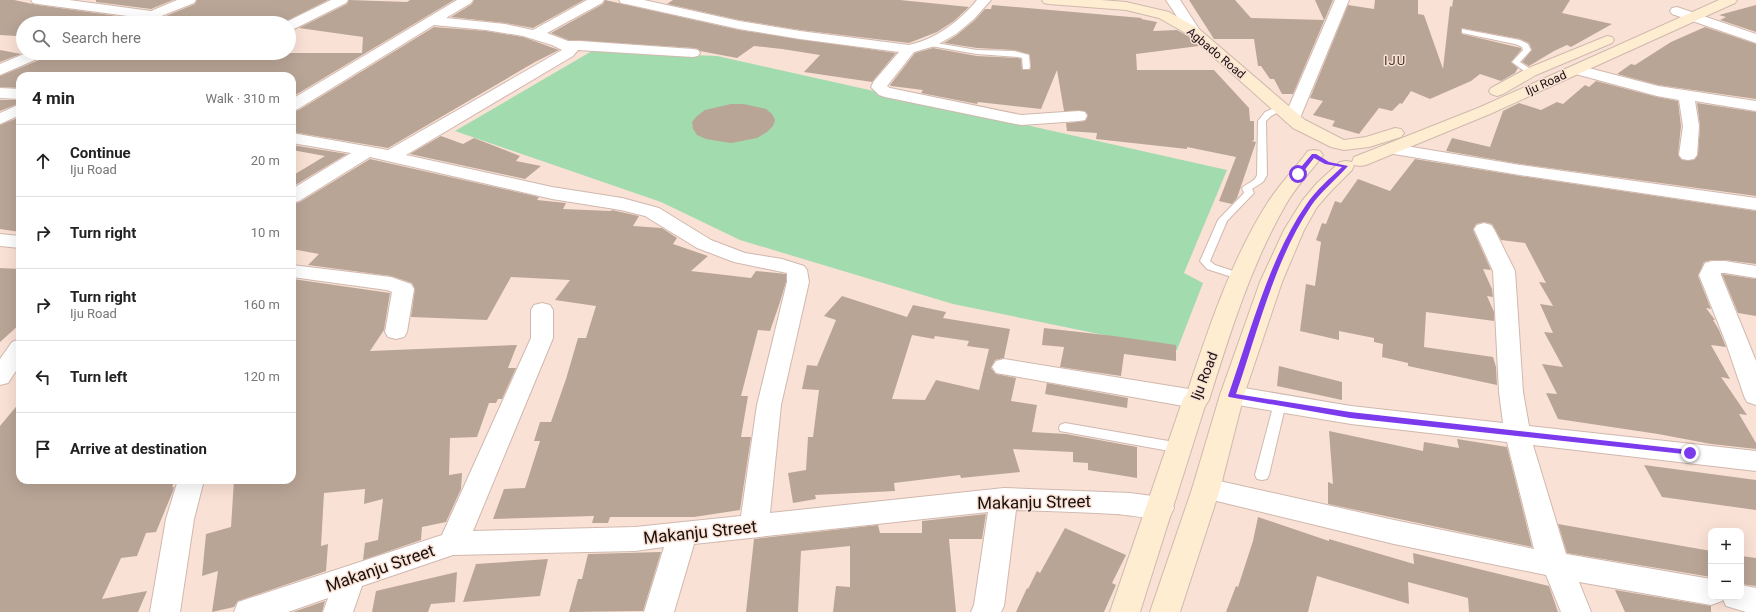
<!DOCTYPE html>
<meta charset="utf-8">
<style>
:root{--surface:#fff;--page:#f2f2f2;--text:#222;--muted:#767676;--line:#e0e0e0}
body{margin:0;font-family:Roboto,sans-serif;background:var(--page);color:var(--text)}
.controls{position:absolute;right:12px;bottom:12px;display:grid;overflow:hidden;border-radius:8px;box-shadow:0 4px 16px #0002}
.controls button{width:36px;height:36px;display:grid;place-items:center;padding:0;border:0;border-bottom:1px solid var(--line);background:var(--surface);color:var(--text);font:20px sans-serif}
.stop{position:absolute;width:12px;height:12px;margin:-9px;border:3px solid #7c3aed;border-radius:50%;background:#fff}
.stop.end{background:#7c3aed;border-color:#fff;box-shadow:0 1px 4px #0008}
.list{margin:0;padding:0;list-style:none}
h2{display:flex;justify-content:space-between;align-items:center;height:52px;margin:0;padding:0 16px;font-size:17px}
h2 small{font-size:13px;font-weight:400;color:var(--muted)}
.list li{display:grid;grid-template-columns:26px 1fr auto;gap:12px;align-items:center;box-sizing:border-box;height:72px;padding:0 16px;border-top:1px solid var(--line)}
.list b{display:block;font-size:15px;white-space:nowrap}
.list p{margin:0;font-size:13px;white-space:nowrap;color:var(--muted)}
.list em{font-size:13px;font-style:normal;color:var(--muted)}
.icon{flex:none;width:22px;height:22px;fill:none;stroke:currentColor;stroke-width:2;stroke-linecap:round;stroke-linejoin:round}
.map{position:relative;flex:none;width:1756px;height:612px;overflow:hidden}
.search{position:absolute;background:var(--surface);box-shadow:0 4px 16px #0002;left:16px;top:16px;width:280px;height:44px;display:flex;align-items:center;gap:10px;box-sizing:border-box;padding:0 14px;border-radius:22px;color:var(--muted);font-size:15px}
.panel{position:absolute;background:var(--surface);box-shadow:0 4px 16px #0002;left:16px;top:72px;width:280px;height:412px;border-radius:12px}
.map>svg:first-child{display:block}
.green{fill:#a1dbae}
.building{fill:#b9a596;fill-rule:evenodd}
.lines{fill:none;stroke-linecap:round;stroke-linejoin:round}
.service-casing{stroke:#d0b8ae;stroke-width:2}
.minor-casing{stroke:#d0b8ae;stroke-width:2}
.tertiary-casing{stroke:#d0b8ae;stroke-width:2}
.secondary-casing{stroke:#d0b8ae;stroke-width:2}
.service{fill:#fff;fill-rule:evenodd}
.minor{fill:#fff;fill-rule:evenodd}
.tertiary{fill:#fff;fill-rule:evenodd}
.secondary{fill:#feedd0;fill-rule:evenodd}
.route{fill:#7c3aed}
.labels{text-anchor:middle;stroke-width:3;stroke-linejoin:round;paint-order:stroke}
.far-street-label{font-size:12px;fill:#18100c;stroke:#fae1d6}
.far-quarter-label{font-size:13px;letter-spacing:1px;fill:#4a372e;stroke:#fae1d6}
.street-label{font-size:14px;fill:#18100c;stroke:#fae1d6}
.near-street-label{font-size:17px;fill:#18100c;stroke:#fae1d6}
</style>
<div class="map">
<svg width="1756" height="612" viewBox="0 0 1756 612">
<rect width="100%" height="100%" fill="#fae1d6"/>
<polygon class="green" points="592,51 717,56 1227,170 1184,273 1203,283 1177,350 953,304 740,240 661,202 455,131"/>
<g class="building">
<polygon points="0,0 14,0 38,5 132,18 131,21 127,23 23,23 23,34 17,36 0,35"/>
<polygon points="96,0 173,0 151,9 96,2"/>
<polygon points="197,0 328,0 283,23 169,23 154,21 195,4"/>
<polygon points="349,0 407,2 410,0 454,0 292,97 292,76 20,76 20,88 0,87 0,76 44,58 49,58 60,53 145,53 181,57 190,53 362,53 363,37 299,28 347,4"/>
<polygon points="474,0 584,0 533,28 505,23 451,17 472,4"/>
<polygon points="605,0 739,30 896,53 872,82 804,72 820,55 782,49 754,46 737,58 700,51 698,49 693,48 568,40 551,33 603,4"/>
<polygon points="673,0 900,0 969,7 954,21 937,32 909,43 800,30 739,20 667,4"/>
<polygon points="1189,0 1235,0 1251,18 1324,20 1315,0 1333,0 1293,94 1282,94 1274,79 1270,79 1261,66 1258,66 1254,39 1214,39"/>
<polygon points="1375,0 1418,0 1418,14 1424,15 1443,69 1450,6 1452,7 1453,0 1570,0 1562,13 1612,24 1571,47 1567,45 1554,51 1529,66 1522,62 1532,50 1529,43 1520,39 1461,28 1462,34 1521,48 1521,50 1511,62 1518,68 1515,73 1501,81 1480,74 1471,81 1430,99 1411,91 1402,104 1400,103 1392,111 1379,108 1359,134 1332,126 1335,121 1313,115 1323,101 1310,98 1348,5 1374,9"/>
<polygon points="992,5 1142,18 1141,19 1157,22 1153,31 1177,30 1188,36 1199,46 1136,54 1137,70 1214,70 1249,108 1250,121 1254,121 1254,140 1252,141 1256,142 1237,198 1232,204 1219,201 1236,157 1187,147 1187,149 1096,139 1097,133 1067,131 1066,123 1085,121 1088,115 1085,111 1064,111 1057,70 1041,109 978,102 977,104 921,93 923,90 891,86 890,85 915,53 933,48 977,56 1018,58 1021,59 1022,70 1030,70 1031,67 1029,54 1014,50 977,48 944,43 957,35 975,20 985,9 991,9"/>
<polygon points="1756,5 1756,32 1720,20 1726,17 1719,15"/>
<polygon points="434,27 486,31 523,37 559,50 535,62 388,148 292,132 292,112 299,110"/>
<polygon points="1705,27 1756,44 1756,99 1658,85 1617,74 1631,64 1635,65 1671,42"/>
<polygon points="0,50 21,54 0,62"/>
<polygon points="1596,81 1657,97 1678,101 1681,126 1678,155 1682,160 1694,160 1698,155 1700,126 1697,103 1756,112 1756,196 1520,164 1446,151 1452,138 1490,147 1503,111 1519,103 1541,110 1557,102 1563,104 1585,85 1589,87"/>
<polygon points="0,100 20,100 20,103 0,111"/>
<polygon points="731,104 744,104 766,109 772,114 775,120 773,126 767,132 757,138 731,143 706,139 697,135 693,129 692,122 697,116 705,110"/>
<polygon points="20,117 20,232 0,229 0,125"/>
<polygon points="441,136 463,144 474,138 520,156 516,161 541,166 525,179 410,154"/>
<polygon points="292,145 347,154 292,187 292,176 325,156 292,150"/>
<polygon points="370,159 539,197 537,200 566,203 563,209 611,211 612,210 639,216 633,226 662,228 677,238 673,244 708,256 691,271 751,278 756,271 786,274 786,282 780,302 770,331 758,330 741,396 748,396 741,437 751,437 740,510 694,517 610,517 608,523 592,523 594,516 493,519 504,489 525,488 540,441 534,441 540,422 551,422 566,379 578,338 586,338 596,306 555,300 570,280 511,277 487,320 411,317 415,289 412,283 391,276 308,265 319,254 292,249 292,204 300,202"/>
<polygon points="1415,159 1520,176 1756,211 1756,264 1725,260 1712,260 1704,262 1698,276 1711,309 1706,308 1715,320 1713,320 1719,330 1726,347 1711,345 1730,379 1721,377 1747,415 1739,414 1756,443 1756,449 1711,444 1658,434 1558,419 1546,393 1557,394 1542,364 1563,367 1544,332 1553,333 1540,304 1553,306 1539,282 1546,283 1525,243 1501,240 1492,224 1484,222 1476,224 1473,230 1491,270 1483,269 1492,289 1493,297 1487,296 1494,312 1494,321 1426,312 1424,347 1493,357 1496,367 1497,385 1408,366 1408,363 1382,357 1383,344 1374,342 1374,338 1339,331 1339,340 1300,331 1306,284 1315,286 1321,242 1316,240 1322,223 1326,224 1335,201 1341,203 1358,179 1390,191"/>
<polygon points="0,268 20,269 20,324 0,342"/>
<polygon points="1722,274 1756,279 1756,316 1738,313"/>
<polygon points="293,279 390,293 384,330 370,351 517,345 508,368 516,368 502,399 498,399 496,403 489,403 477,437 450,438 449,475 462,473 461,489 446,522 422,527 421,540 363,560 365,543 378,540 383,499 364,504 365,489 324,493 321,546 328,544 326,571 238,601 234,607 212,612 218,571 202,576 206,534 231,527 234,480 292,480 292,280"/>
<path d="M842,296L907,317L913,305L946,312L943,318L1010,329L1004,358L995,360L991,368L996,374L1016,378L1011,401L1037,405L1032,432L1066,434L1137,447V478L1088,470V463L1073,462V452L1013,449L1020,472L961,478L960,475L894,483L895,491L815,495L816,499L793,503L788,473L806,470L808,437H813L819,390L802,389L807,365L817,366L836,320L824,316ZM912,335L934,339L935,336L969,341L967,346L989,349L979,390L936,380L925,400L892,399Z"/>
<polygon points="1044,328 1114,336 1176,345 1176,361 1124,354 1121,376 1060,367 1064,347 1042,345"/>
<polygon points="1279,366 1342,382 1342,400 1277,386"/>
<polygon points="1047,383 1128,398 1127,408 1045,394"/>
<polygon points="20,402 20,482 43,480 175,480 172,487 174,487 173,491 156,532 146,533 137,556 121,558 102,599 147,591 138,612 0,612 0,426"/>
<polygon points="1329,431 1423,451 1424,442 1459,448 1457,439 1507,447 1532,547 1328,504 1328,482 1333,484"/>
<polygon points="1644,465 1756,480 1756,510 1662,497"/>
<polygon points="986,514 982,539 949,539 956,612 833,612 836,586 850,587 850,546 801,551 798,612 746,612 754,539 878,525 880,533 922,533 922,521"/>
<polygon points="1258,517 1329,541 1329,539 1414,564 1413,553 1549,586 1558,612 1469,612 1468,598 1408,582 1409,604 1317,576 1308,612 1226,612 1236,586 1238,587 1253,541"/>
<polygon points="1558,524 1711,551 1711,577 1567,553"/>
<polygon points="1065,528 1126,555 1112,583 1116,585 1104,612 1016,612 1027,588 1028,589 1037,571 1040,573"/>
<polygon points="661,552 643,611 569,612 578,579 582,579 588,554"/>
<polygon points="1741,556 1756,558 1756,586 1741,584"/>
<polygon points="548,559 540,596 463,602 476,564"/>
<polygon points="457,572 455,602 431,604 428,612 372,612 376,591"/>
<polygon points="1615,590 1711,606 1711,612 1625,612"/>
<polygon points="325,601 322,612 293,612"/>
</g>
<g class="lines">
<g class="service-casing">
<g id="service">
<polygon points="1462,29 1520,40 1528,44 1531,50 1520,62 1535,72 1534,74 1528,74 1512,62 1523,50 1522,47 1515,44 1462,33"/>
<polygon points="925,41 977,50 1014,51 1029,55 1030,67 1029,69 1023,69 1022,58 1018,57 977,54 925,45"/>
<path d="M1279,106H1282L1286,108L1271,116L1266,121L1267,175L1263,182L1252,189L1254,193L1252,195L1227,221L1210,261L1215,265L1245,275L1246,277L1241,280L1207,269L1200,261L1218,220L1244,193L1242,188C1247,183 1255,182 1257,175L1258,121L1265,112Z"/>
<polygon points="1280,399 1284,400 1286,403 1269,475 1267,479 1262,480 1257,479 1255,475 1274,403 1276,400"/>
<polygon points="1065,423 1180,443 1185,445 1187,448 1185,451 1180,453 1060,431 1059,428 1060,425"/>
</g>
</g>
<g class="minor-casing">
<g id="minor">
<polygon points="31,0 69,0 151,11 177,0 196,0 194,3 144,23 134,23 132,20 135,17 38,4 33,3"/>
<polygon points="331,0 348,0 346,3 294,29 289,30 289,23 284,23"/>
<path d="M457,0H473L471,3L446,18L505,24L533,30L587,0H604L602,3L547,33L568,41H580L693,49L698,50L700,53L698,56L693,57L578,50L573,56L406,155L552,187L622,198L659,208L711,240L745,253L782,259L804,266L807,270L809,282L781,405L770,513L1004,488L1130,493L1160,497L1170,500L1174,508L1170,516C1153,521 1133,515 1115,514C1082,512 1049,511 1016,510L1004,606L1001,612H971L974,605L988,512L694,544L674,612H644L664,547L635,551L453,555L362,586L353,612H323L328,598L288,612H234L238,602L442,535L531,338V310L534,305L542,303L550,305L553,310V338L473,531L635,527L741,516L757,405L787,282V273L734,262L697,248L645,216L621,210L552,199L370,157L299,201L292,203V189L351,153L292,143V133L388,150L562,50L552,45L523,36L486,30L434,25L298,109L292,111V99Z"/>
<path d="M619,0H644L739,21L800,31L909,45C936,39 960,21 977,0H991L974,19L956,34L935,46L914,52L887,86L890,88L1021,115L1079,111L1085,112L1087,116L1085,120L1079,121L1021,125L885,97L879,95L871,87L874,81L899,52L800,39L739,29L626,4L621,3Z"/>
<polygon points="1166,0 1180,0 1201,32 1199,35 1194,36 1189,35"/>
<polygon points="1335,0 1349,0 1300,118 1298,122 1292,123 1286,122 1284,118"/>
<polygon points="26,53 46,53 44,56 0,75 0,64"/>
<polygon points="1577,65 1658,86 1756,101 1756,111 1695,101 1699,126 1697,155 1694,159 1688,160 1682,159 1679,155 1683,126 1679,100 1657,96 1572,73 1569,70 1572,67"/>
<polygon points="0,88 20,89 20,99 0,98"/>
<polygon points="20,104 20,115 0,124 0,113"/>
<polygon points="1394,144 1520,165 1756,198 1756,210 1520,175 1388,153 1385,149 1388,145"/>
<polygon points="1484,223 1491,225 1494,229 1515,271 1523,392 1529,426 1756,451 1756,471 1533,445 1566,554 1711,579 1711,597 1741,597 1741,585 1756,588 1756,612 1746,612 1726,606 1723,599 1722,601 1711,605 1579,582 1591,612 1561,612 1546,575 1394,544 1196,496 1192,489 1196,482 1206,478 1394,520 1534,549 1507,442 1351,424 1232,404 1223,401 1220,395 1223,389 1232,386 1351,406 1503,423 1499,392 1493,271 1474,229 1477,225"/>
<polygon points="0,234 20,236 20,248 0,246"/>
<polygon points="1712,261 1725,261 1756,266 1756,278 1725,273 1721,273 1721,275 1756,361 1756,405 1747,402 1744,396 1726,343 1699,275 1705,263"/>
<polygon points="292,265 391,277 411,284 414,289 407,332 404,337 396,339 388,337 385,332 392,292 387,290 292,277"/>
<polygon points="20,339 20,365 8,383 0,385 0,359 12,342"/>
<polygon points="1004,359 1195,390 1204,393 1207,399 1204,405 1195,408 996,373 992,367 996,361"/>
<polygon points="178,480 204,480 194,519 180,612 150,612 166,519"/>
</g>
</g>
<g class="tertiary-casing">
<polygon id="tertiary" points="1677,7 1756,34 1756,43 1672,14 1670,11 1672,8"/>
</g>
<g class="secondary-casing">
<g id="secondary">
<polygon points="1042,0 1101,0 1126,2 1169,12 1199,29 1305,120 1344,140 1366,137 1395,128 1401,129 1404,133 1401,137 1369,147 1344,150 1331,147 1293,128 1189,35 1159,18 1126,10 1049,4 1044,3"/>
<polygon points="1719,0 1737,0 1735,3 1490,114 1366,165 1360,166 1354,165 1352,170 1331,191 1317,207 1304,230 1282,282 1244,395 1220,489 1180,612 1150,612 1192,489 1220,395 1260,282 1284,230 1302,201 1317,183 1340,162 1346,161 1352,162 1354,157 1478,108"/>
<polygon points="1607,36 1612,37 1614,40 1612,43 1536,75 1503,94 1497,96 1491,94 1489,91 1491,88 1526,69"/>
<path d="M1314,150L1320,151L1323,155C1311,172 1296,186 1286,204C1251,265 1230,333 1209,400L1205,406L1140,612H1110L1183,399L1187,393C1209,327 1231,260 1268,202C1280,184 1295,168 1308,151Z"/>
</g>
</g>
<use href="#service" class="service"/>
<use href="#minor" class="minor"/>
<use href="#tertiary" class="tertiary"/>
<use href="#secondary" class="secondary"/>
</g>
<path class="route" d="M1312,154H1316L1329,162L1348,166C1336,180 1321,191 1311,206C1275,259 1257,333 1236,394L1350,412L1690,450L1694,453L1693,455L1350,418L1229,397L1228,396C1250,334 1269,258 1306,205C1316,190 1329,179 1342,167L1325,164L1314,158L1300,176H1296V173Z"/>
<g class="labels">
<g class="far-street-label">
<text transform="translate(1216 53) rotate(40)" y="4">Agbado Road</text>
<text transform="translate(1546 83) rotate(-24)" y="4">Iju Road</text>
</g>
<g class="far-quarter-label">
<text x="1395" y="65">IJU</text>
</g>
<g class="street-label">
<text transform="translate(1204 376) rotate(-69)" y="5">Iju Road</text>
</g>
<g class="near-street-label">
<text transform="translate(1034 502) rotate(-1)" y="6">Makanju Street</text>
<text transform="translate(700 532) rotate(-6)" y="6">Makanju Street</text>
<text transform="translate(380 568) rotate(-19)" y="6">Makanju Street</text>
</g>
</g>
</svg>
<div class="controls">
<button>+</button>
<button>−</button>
</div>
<div class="stop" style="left:1298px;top:174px"></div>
<div class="stop end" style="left:1690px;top:453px"></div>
<div class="search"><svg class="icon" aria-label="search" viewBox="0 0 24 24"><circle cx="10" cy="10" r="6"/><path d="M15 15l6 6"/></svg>Search here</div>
<section class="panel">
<h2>4 min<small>Walk · 310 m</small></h2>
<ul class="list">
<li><svg class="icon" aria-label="ahead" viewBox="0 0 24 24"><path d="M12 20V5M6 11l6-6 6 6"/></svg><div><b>Continue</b><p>Iju Road</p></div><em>20 m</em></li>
<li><svg class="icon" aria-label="right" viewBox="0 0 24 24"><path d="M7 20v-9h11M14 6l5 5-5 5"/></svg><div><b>Turn right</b></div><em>10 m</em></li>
<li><svg class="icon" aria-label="right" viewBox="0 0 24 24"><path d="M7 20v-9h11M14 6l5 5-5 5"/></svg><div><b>Turn right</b><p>Iju Road</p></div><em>160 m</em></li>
<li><svg class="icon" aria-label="left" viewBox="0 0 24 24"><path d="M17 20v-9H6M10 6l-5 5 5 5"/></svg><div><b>Turn left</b></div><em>120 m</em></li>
<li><svg class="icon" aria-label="arrive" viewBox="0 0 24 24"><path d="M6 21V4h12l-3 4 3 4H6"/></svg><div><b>Arrive at destination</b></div></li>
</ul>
</section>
</div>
